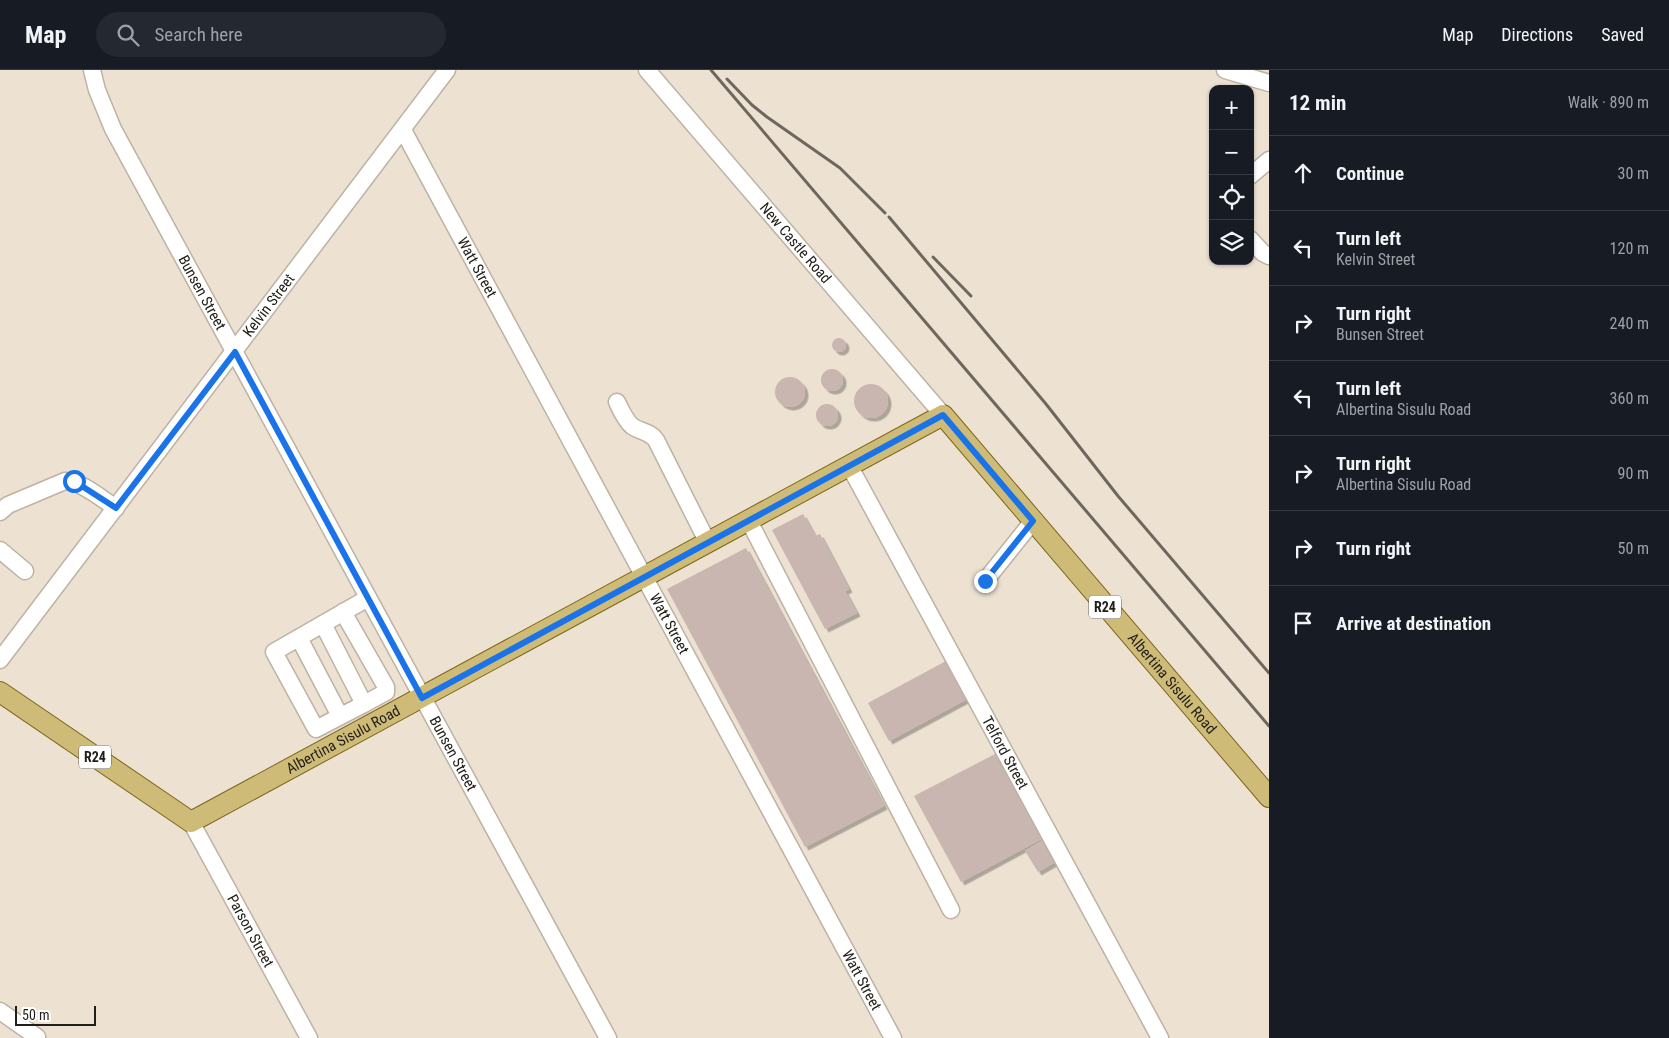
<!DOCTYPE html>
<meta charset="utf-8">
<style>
:root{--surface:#171b24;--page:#242831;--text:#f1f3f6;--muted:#9ea1a6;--line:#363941}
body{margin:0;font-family:"Roboto Condensed",sans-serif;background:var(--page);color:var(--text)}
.controls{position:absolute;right:15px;top:15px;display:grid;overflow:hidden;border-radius:10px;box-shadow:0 1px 4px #0004}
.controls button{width:45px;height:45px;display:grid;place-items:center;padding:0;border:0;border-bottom:1px solid var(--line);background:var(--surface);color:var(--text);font:25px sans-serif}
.scale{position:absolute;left:15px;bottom:12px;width:81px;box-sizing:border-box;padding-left:5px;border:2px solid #211d18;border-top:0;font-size:14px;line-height:18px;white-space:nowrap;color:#211d18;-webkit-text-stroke:4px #fff;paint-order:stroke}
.stop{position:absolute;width:15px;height:15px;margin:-11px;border:4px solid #1a73e8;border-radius:50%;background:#fff}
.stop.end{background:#1a73e8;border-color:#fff;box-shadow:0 1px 5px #0008}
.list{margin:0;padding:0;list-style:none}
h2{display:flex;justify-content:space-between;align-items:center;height:65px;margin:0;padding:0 20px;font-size:21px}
h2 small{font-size:16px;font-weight:400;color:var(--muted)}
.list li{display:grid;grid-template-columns:32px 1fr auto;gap:15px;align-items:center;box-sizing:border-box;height:75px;padding:0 20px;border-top:1px solid var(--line)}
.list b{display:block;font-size:19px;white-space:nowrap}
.list p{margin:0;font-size:16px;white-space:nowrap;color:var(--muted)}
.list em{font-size:16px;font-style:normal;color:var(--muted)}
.icon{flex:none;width:28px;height:28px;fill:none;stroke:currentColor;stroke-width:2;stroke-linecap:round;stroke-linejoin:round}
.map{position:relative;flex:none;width:1269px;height:968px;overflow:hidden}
header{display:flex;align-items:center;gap:30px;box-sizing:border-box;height:70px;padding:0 25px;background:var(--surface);border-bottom:1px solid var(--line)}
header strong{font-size:24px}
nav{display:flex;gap:28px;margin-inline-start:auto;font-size:18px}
.search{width:350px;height:45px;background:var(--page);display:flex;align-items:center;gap:12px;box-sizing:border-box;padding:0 18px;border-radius:28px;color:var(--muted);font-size:19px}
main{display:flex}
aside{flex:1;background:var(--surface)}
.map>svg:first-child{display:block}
.building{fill:#c9b6b1;filter:url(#shadow)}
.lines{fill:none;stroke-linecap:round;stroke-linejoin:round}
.minor-casing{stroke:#bdb2a4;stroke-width:19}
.major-casing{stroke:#7c661b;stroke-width:22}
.minor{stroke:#fff;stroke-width:16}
.major{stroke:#cebb77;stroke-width:20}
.rail{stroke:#6e675e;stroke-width:3}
.route{stroke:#1a73e8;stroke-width:6}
.labels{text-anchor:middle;stroke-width:5;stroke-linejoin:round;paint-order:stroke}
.shield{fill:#fff;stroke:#64615d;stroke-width:1}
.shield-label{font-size:14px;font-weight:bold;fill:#211d18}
.street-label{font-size:15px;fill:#211d18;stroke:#fff}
</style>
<header>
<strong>Map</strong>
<div class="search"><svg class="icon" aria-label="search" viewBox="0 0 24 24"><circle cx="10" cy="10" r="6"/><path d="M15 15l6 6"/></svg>Search here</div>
<nav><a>Map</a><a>Directions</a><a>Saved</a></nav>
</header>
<main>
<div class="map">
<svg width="1269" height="968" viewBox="0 0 1269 968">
<defs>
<filter id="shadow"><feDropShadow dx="3.5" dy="3.5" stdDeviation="0" flood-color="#0004"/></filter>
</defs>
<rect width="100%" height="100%" fill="#ede1d2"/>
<g class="building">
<circle cx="839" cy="275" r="7"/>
<circle cx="832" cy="310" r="11"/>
<circle cx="790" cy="322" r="15"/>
<circle cx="871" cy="331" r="17"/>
<circle cx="827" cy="345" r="11"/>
<polygon points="803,444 815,466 820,464 849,519 845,521 857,543 825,559 772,460"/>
<polygon points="746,478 884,736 805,777 667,519"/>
<polygon points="946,591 967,629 889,671 868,633"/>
<polygon points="997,683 1043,768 961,812 914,726"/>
<polygon points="1045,769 1057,791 1038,802 1025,781"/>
</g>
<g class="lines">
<g class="minor-casing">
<g id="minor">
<path id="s1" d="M92,0L97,20L113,59L608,968"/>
<path id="s2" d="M647,0L943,345"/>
<polyline points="1225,0 1269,13"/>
<path id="s3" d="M403,60L893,968"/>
<polyline points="1250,106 1269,90"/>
<polyline points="1250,169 1263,183 1269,186"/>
<path d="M617,332C621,340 625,350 632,356C640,362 650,361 656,370L708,473"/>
<path id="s4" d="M850,397L1160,968"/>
<path d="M0,442L8,435L65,411C80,410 103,430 116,438"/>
<polyline points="749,451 951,840"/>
<polyline points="0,480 25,501"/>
<polyline points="985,511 1033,451"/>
<polyline points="323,554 364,634 386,622 386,617 343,542"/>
<polyline points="299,568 340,646"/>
<path id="s5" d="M0,590L447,0"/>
<polyline points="364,634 316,659 274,582 368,528"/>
<path id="s6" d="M191,752L309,968"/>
<polyline points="0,941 37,967"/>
</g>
</g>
<g class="major-casing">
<g id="major">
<path id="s7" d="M0,622L191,752L943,345L1269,727"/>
</g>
</g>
<use href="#minor" class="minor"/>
<use href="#major" class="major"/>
<g class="rail">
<polyline points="711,0 1269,656"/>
<polyline points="727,9 752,35 767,47 840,98 885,143"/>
<polyline points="889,147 1046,334 1118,426 1269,603"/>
<polyline points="933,187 971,226"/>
</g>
</g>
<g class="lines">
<polyline class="route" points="74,411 116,438 235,282 422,628 943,345 1033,451 985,511"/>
</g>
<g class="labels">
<g class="shield">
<rect x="1089" y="525.5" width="32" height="23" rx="4"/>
<rect x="79" y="675.5" width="32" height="23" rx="4"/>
</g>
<g class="shield-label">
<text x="1105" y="542">R24</text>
<text x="95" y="692">R24</text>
</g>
<g class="street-label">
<text dy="5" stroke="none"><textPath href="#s2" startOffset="228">New Castle Road</textPath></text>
<text dy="5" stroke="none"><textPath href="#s3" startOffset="156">Watt Street</textPath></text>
<text dy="5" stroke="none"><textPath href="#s1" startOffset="249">Bunsen Street</textPath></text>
<text dy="5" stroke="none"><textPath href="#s5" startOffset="445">Kelvin Street</textPath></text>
<text dy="5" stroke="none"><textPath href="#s3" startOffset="561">Watt Street</textPath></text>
<text dy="5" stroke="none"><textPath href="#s7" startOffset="1439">Albertina Sisulu Road</textPath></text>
<text dy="5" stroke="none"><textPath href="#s7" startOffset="404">Albertina Sisulu Road</textPath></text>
<text dy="5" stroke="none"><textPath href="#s4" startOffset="325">Telford Street</textPath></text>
<text dy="5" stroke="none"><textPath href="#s1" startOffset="774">Bunsen Street</textPath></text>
<text dy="5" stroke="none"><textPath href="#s6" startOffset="124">Parson Street</textPath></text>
<text dy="5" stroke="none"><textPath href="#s3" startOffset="966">Watt Street</textPath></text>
</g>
</g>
</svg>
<div class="controls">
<button>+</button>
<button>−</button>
<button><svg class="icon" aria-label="locate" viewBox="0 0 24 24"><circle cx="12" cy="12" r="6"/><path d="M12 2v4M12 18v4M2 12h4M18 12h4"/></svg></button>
<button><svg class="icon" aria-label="layers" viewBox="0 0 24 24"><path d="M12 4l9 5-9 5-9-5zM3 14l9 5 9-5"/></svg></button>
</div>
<div class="scale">50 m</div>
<div class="stop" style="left:74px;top:411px"></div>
<div class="stop end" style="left:985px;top:511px"></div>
</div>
<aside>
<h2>12 min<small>Walk · 890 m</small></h2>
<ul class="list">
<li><svg class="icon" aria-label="ahead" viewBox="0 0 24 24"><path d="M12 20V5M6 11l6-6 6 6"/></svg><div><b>Continue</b></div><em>30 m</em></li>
<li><svg class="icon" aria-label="left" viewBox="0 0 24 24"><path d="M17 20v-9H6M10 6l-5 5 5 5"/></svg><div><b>Turn left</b><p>Kelvin Street</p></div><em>120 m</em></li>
<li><svg class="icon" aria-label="right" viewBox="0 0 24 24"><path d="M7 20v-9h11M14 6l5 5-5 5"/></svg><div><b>Turn right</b><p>Bunsen Street</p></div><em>240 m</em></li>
<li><svg class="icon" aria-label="left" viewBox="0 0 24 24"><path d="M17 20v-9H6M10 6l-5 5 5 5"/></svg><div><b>Turn left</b><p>Albertina Sisulu Road</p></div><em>360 m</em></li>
<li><svg class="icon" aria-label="right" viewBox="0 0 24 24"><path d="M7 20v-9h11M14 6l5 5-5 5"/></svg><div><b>Turn right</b><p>Albertina Sisulu Road</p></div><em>90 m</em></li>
<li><svg class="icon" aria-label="right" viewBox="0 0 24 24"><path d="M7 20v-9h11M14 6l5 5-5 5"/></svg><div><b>Turn right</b></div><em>50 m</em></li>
<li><svg class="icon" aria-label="arrive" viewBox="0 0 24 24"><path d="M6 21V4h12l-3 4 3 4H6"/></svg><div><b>Arrive at destination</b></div></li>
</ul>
</aside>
</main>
